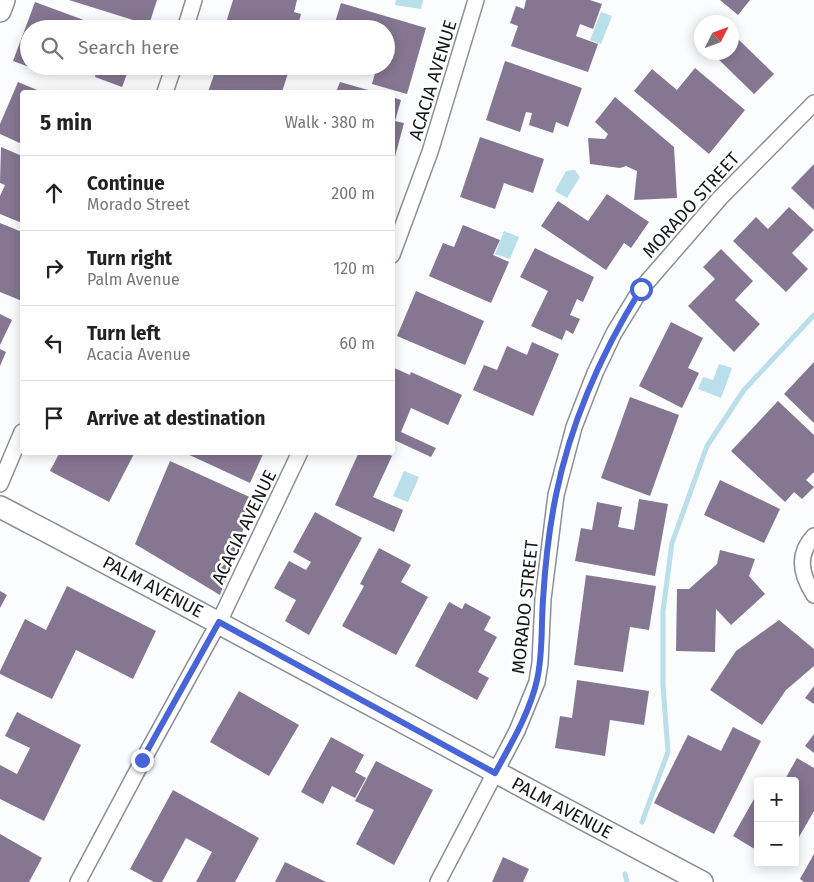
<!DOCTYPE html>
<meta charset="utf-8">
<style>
:root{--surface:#fff;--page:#f6f6f6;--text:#222;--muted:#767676;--line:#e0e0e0}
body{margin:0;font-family:"Fira Sans",sans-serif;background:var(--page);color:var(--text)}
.controls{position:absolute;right:15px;bottom:15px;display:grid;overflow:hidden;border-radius:5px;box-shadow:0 2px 12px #0003}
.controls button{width:45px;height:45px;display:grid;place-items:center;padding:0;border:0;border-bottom:1px solid var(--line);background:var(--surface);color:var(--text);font:25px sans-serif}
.compass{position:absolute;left:694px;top:15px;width:45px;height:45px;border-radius:50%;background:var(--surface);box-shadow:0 2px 12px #0003;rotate:48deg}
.stop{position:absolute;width:15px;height:15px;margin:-11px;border:4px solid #4764d8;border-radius:50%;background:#fff}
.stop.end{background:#4764d8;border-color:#fff;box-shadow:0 1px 5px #0008}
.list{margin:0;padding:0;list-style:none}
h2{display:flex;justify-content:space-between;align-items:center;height:65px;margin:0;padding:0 20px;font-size:21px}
h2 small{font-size:16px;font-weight:400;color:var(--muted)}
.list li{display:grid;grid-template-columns:32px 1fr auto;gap:15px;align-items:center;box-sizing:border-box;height:75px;padding:0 20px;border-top:1px solid var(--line)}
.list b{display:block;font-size:19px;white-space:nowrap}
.list p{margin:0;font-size:16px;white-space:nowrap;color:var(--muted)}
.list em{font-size:16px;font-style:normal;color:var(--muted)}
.icon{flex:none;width:28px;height:28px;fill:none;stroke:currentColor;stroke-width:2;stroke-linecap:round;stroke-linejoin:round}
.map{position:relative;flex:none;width:814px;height:882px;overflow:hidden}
.search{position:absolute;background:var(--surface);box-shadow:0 2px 12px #0003;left:20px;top:20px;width:375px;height:55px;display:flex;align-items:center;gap:12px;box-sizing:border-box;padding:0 18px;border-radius:28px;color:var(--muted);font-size:19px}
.panel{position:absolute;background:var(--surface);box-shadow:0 2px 12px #0003;left:20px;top:90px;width:375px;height:365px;border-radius:5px}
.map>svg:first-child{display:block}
.water{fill:#b8dfea}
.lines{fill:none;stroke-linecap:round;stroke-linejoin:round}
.stream{stroke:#b8dfea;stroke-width:5}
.building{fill:#857691}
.street-casing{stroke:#898f97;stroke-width:18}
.secondary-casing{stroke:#898f97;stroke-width:24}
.street{stroke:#fff;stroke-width:15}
.secondary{stroke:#fff;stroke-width:21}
.route{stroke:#4764d8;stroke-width:6}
.labels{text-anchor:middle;stroke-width:5;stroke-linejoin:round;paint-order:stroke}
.street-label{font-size:18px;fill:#141619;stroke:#fff}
</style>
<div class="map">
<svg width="814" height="882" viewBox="0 0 814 882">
<rect width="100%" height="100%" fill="#fafcfd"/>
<g class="water">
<polygon points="396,0 423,0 421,9 395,5"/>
<polygon points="601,12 612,16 601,44 590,40"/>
<polygon points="575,170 580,177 567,198 555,191 566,171"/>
<polygon points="504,231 519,237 510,259 495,254"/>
<polygon points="719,364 732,368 721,398 698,389 703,377 713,380"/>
<polygon points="404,471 419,477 408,502 393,496"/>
</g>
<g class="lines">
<g class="stream">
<polyline points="642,822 668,752 663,685 663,611 672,543 707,446 744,390 814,315"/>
<polyline points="625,874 627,882"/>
</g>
</g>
<g class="building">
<polygon points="69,0 157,0 149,25"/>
<polygon points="233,0 297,0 294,12 301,14 297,29 224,29"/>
<polygon points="526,0 590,0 602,4 593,29 580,24 576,36 598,44 588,72 511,46 518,26 510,23 516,6 524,9"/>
<polygon points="720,0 750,0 738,15"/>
<polygon points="35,2 108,29 29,29 29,66 54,66 51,75 13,61"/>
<polygon points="341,3 426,28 407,94 372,84 377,66 386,66 386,29 333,29"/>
<polygon points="733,34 774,74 754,94 713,54 732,52"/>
<polygon points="505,61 582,88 568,127 556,122 553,133 529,125 532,113 526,112 520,132 486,120"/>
<polygon points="93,66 130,66 122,87 95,77 97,68"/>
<polygon points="217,66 279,66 289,70 282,92 208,92"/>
<polygon points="695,68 745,110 709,154 634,91 652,69 677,90"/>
<polygon points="18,82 42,92 22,92 22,144 0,134 0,124"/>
<polygon points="340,82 375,92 336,92"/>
<polygon points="392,97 401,100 395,121 404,123 393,164"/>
<polygon points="615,97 674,147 677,198 634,200 637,171 626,166 620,168 590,164 588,138 605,139 608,134 595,122"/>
<polygon points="480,137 544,159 533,193 504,183 495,209 460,197"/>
<polygon points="1,147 22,156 22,223 0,214 0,196 5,185 0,183"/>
<polygon points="814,164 814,210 791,188"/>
<polygon points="607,194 649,222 631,248 624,243 606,270 541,226 558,201 588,221"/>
<polygon points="789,207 814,230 792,253 808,269 786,292 733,241 756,217 768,229"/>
<polygon points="0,223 22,232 22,301 0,292"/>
<polygon points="463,225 500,240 493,255 509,262 491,303 429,276 443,243 454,247"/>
<polygon points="535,248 594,277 583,302 577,299 570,315 580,319 573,334 566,330 562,340 531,326 548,291 520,277"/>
<polygon points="721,249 753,281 735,300 760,324 734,352 688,306 715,279 703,267"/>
<polygon points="416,291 484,321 465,365 397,336"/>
<polygon points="0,314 12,320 0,345"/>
<polygon points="671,322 703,338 688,368 699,373 682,408 639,386"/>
<polygon points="532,342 559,354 533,416 473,390 484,365 497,370 507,346 527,355"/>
<polygon points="0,349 6,352 0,366"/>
<polygon points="814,362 814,423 784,394"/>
<polygon points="392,367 410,375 411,372 462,395 448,425 411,408 401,432 436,448 431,457 392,439"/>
<polygon points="630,397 679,415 650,496 601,478"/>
<polygon points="778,401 814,435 814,472 806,480 814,487 802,499 794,492 785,502 731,451"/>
<polygon points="60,452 135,452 109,502 50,471"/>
<polygon points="183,452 264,452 250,483"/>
<polygon points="359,452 384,452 392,456 373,497 403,510 394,532 335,505"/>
<polygon points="170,461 254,499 220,595 135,544"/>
<polygon points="720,480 780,509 764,543 704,515"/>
<polygon points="639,499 668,504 655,576 575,561 581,528 592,530 597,502 622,507 618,527 634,530"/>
<polygon points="315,512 362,538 309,635 285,621 296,600 274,588 289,561 306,570 311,562 293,552"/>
<polygon points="379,548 411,565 401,582 428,597 396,655 342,626 364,586 360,584"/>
<polygon points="720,550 755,559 749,576 765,594 731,625 716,609 715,652 676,651 677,589 689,589 717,564"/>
<polygon points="586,575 656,586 649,630 630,627 623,672 574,665"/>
<polygon points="67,586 156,631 133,679 76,650 52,699 0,674 0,671 25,619 46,630"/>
<polygon points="0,591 7,595 0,608"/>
<polygon points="449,602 462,609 465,603 491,617 484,630 497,637 478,672 489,678 477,700 415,666"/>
<polygon points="779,620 814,649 814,666 786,690 762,725 710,690 736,651"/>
<polygon points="577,680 649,691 644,725 610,720 605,756 555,748 560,716 572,718"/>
<polygon points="814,686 814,704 805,698"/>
<polygon points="239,691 299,725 269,776 210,742"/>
<polygon points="17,712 81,745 44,821 0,799 0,765 17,774 30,748 5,736"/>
<polygon points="733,727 761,741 714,834 654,803 688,735 721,751"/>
<polygon points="814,734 814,753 805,746"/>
<polygon points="331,737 364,755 355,772 366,778 355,798 332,786 323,804 301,792"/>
<polygon points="797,758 814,768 814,811 795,844 795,781 784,781"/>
<polygon points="376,761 433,790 394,865 356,844 374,810 355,801"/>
<polygon points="173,790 259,838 235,882 196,882 212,852 186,838 162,882 154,882 130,869"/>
<polygon points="758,792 758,851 733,836"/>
<polygon points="0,834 42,858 29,882 0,882"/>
<polygon points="814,854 814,882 804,882 800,879"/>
<polygon points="503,857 529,869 523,882 492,882"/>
<polygon points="285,862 326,882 275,882"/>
</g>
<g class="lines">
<g class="street-casing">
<g id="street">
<polyline points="185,29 194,0"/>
<polyline points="165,92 174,66"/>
<polyline points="392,255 430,152 476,0"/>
<polyline points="0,484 22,432"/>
<path d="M814,536C796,555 801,575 814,595"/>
<polyline points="78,882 143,760 219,622 300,452"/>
<polyline points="438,882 517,731 537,682 540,663 543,599 556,495 574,427 595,373 614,333 641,289 720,198 814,103"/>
</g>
</g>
<g class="secondary-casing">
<g id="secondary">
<polyline points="0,11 4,0"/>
<path d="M0,507C235,630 467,758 702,882"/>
</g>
</g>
<use href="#street" class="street"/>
<use href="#secondary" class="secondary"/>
</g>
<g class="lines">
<path class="route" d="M142,760L219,622L495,773C511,744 530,712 537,680C543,654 541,627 543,600C545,566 549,529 556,495C571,421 602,352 641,289"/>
</g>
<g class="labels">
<g class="street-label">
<text transform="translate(433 80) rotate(-73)" y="6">ACACIA AVENUE</text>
<text transform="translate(691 205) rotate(-48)" y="6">MORADO STREET</text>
<text transform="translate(244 527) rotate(-64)" y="6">ACACIA AVENUE</text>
<text transform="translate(153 587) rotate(28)" y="6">PALM AVENUE</text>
<text transform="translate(525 607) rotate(-84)" y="6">MORADO STREET</text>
<text transform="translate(562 808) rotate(28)" y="6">PALM AVENUE</text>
</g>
</g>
</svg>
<div class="controls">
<button>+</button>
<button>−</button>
</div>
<svg class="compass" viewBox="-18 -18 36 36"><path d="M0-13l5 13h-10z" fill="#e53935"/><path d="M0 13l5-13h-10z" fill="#767676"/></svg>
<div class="stop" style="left:641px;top:289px"></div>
<div class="stop end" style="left:142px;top:760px"></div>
<div class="search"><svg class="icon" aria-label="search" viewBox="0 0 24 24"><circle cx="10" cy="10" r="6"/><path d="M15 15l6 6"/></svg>Search here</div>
<section class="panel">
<h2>5 min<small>Walk · 380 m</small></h2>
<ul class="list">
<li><svg class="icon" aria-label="ahead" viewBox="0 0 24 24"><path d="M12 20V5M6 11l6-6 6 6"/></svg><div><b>Continue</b><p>Morado Street</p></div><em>200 m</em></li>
<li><svg class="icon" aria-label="right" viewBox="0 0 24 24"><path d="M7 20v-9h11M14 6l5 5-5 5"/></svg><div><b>Turn right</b><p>Palm Avenue</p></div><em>120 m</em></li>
<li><svg class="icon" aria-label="left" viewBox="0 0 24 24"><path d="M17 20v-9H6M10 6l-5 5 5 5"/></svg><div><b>Turn left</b><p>Acacia Avenue</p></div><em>60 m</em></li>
<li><svg class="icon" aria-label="arrive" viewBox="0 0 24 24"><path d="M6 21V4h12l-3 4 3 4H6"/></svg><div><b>Arrive at destination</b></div></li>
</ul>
</section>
</div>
